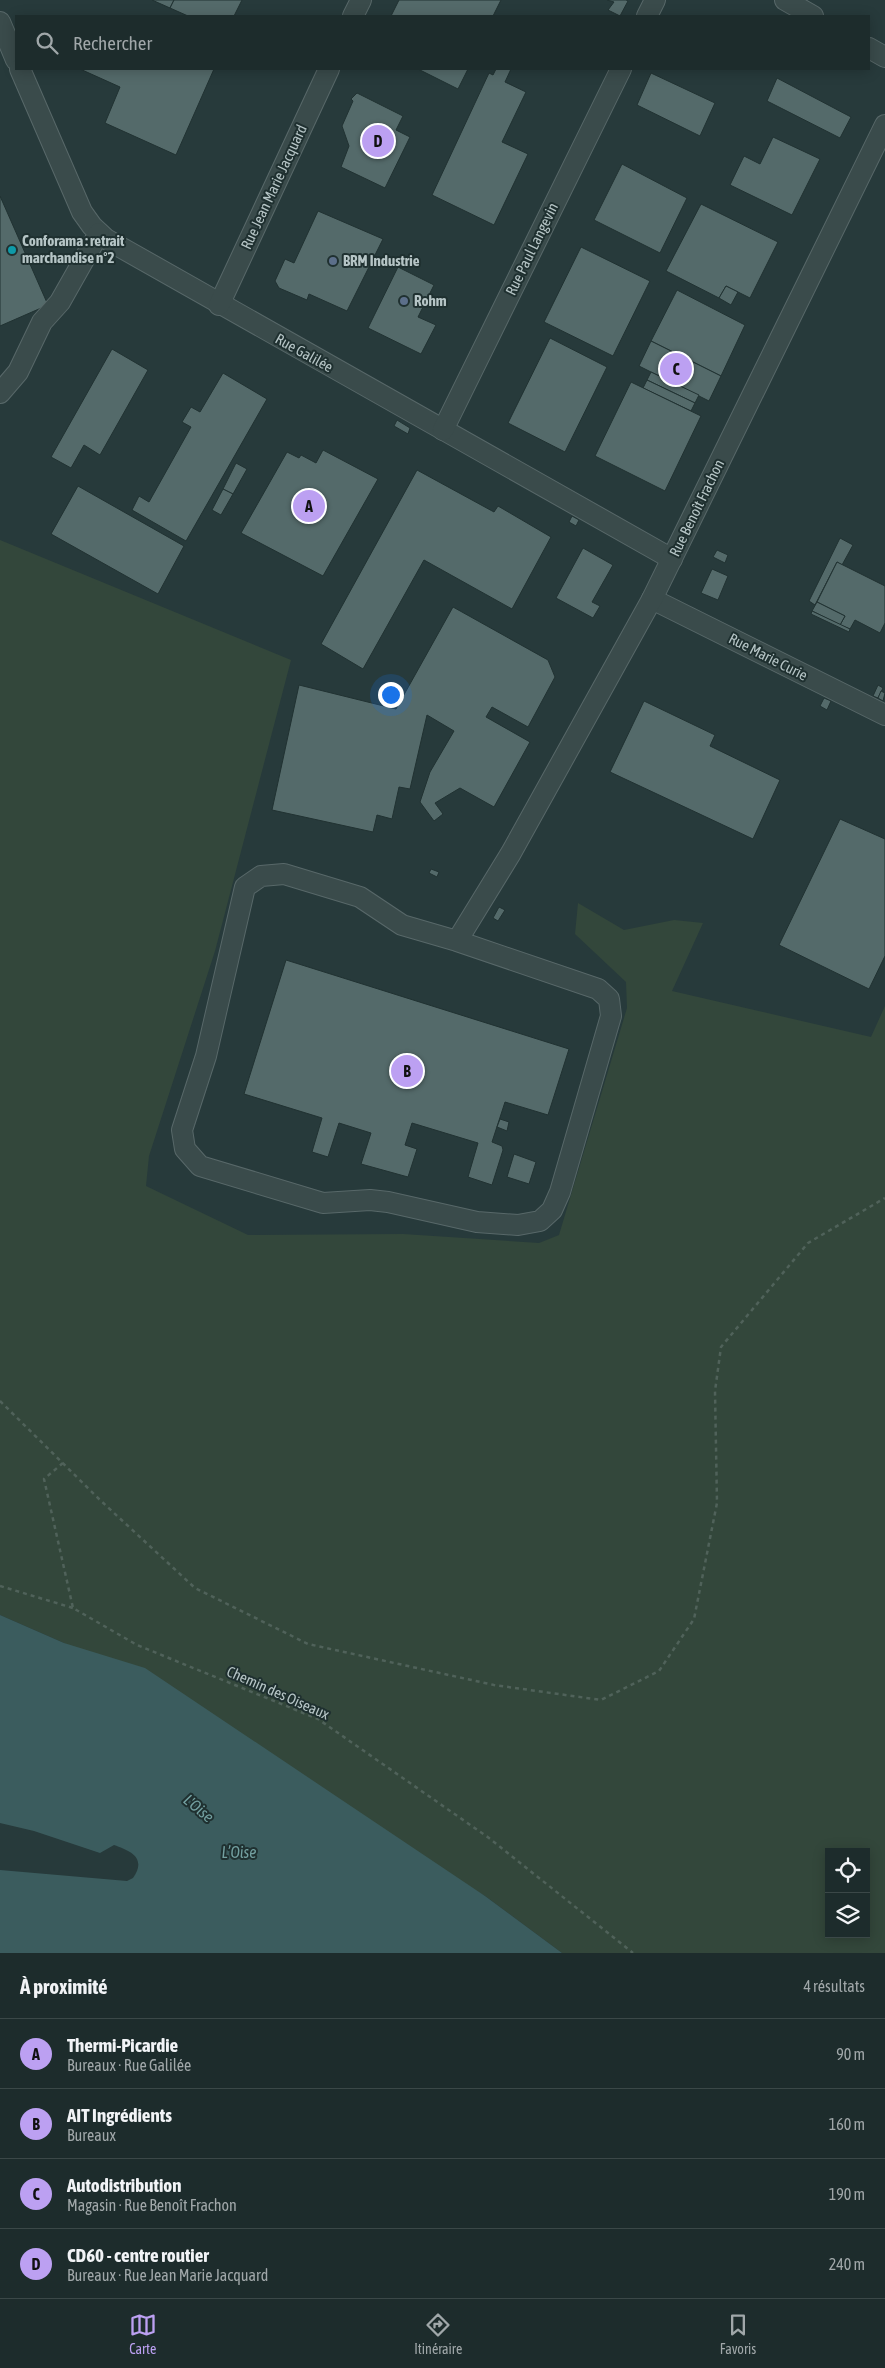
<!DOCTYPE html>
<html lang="fr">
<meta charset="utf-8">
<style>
:root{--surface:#1d2c2c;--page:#2a3838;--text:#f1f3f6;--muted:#a0a7a9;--line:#3b4848;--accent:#bca0f2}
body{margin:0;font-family:"Asap Condensed",sans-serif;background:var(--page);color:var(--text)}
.controls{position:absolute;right:15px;bottom:15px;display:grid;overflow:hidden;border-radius:0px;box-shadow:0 2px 12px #0003}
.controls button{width:45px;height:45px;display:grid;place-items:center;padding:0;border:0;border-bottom:1px solid var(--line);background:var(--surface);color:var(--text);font:25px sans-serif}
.you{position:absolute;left:390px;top:694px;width:18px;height:18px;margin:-12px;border:4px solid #fff;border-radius:50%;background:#1a73e8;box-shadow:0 0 0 8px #1a73e833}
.badge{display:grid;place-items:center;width:32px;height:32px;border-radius:50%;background:var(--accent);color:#111;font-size:16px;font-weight:700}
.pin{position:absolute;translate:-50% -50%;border:2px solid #fff;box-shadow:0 1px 5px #0006}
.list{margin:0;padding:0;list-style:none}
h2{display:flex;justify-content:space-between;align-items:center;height:65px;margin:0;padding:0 20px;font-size:21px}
h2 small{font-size:16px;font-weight:400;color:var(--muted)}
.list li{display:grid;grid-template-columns:32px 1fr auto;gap:15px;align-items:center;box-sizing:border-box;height:70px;padding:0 20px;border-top:1px solid var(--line)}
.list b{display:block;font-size:19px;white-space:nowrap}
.list p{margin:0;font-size:16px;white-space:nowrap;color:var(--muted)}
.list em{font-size:16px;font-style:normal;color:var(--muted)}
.icon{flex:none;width:28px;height:28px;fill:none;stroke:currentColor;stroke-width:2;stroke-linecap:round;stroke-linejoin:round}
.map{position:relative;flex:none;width:885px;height:1953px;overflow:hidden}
.search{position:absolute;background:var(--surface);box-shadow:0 2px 12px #0003;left:15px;right:15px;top:15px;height:55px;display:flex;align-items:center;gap:12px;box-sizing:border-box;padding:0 18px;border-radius:0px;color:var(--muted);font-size:19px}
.sheet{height:345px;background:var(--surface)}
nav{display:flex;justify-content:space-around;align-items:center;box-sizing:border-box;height:70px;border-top:1px solid var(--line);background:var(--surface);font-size:14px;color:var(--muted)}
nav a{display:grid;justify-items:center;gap:2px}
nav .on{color:var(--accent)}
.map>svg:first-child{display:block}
.green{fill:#33473b;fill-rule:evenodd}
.water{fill:#3b5c5e}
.building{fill:#546a6a;stroke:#213232}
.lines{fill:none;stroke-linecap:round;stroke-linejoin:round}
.minor-casing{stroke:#586869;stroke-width:22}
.path{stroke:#50625a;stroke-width:2.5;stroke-dasharray:4 4;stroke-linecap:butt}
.minor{stroke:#3a4b4b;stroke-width:20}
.culture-dot{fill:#0f9aa8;stroke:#1f3030;stroke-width:2}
.service-dot{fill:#5c6f8a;stroke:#1f3030;stroke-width:2}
.labels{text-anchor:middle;stroke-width:4;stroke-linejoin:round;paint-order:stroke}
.street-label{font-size:15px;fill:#b6c5c6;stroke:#1f3030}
.poi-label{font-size:15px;font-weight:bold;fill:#b6c5c6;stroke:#1f3030;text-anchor:start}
.water-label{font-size:16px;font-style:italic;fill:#73a0a1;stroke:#1f3030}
</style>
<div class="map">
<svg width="885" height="1953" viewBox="0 0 885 1953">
<rect width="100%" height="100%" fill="#273a3b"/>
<path class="green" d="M0,540L291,660L215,951L149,1156L146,1186L248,1235L403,1234L539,1243L559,1235L627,1008L626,982L575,934L578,903L624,930L674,920L703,923L672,991L871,1037L885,1006V1953H562L485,1896L64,1643L0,1615ZM829,1852H866V1934H829Z"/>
<path class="water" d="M0,1615L64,1643L145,1668L485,1896L562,1953H0V1870L127,1881L133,1878C147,1858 131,1851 114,1845L100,1853L34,1831L0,1823Z"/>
<g class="building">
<polygon points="152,0 174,0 170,8"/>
<polygon points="174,0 242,0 234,16 188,16 170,8"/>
<polygon points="399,0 501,0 493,16 391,16"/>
<polygon points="607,0 626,0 628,1 620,16 608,10 614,2"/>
<polygon points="80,69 214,69 176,155 105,123 120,87"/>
<polygon points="418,69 468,69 458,89"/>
<polygon points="496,69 511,69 505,82 526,92 502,142 528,154 494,225 432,195 489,73 493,75"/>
<polygon points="651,73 715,103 700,136 637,105"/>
<polygon points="777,78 851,117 840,138 767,101"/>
<polygon points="357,93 403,116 396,130 410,137 385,188 341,167 349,146 342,126 353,101 351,99"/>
<polygon points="773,137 820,159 792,215 730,185 744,156 760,164"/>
<polygon points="622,164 687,198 660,253 594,220"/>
<polygon points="0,196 48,305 0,326"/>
<polygon points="701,204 778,242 750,298 726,286 719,298 666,271"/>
<polygon points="318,211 383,239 347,311 309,294 307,300 279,288 275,281 285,259 294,263"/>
<polygon points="581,247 650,281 613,356 544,322"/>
<polygon points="398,267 434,285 418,317 436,325 421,354 368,328"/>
<polygon points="726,286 738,292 731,305 719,298"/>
<polygon points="677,290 745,325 721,376 651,341"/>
<polygon points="550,338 607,367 565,452 508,423"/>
<polygon points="651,341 721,376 709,401 639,366"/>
<polygon points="112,349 148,370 100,455 84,445 71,468 51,457"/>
<polygon points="651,372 699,395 695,403 647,380"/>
<polygon points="223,373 267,399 186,541 132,510 139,496 149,502 191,427 182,422 191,407 200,412"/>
<polygon points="647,380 695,403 691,411 643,388"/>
<polygon points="631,382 701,416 665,491 595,456"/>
<polygon points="397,420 410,428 408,434 394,426"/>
<polygon points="323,450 378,479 323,576 241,533 287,452 299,458 301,455 316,463"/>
<polygon points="236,463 247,469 233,494 223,489"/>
<polygon points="417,470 494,512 498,506 551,537 512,609 424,560 363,669 321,644"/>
<polygon points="78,486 184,546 158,594 51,534"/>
<polygon points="223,489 233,494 221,515 212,510"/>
<polygon points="572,516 579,520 576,526 569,522"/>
<polygon points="840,538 853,545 842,565 837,562 815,605 809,601"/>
<polygon points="583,548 613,565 592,602 600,606 593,618 556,598"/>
<polygon points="717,550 728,555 725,563 713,557"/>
<polygon points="837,562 885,586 885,623 880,633 855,620 850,629 840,625 845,616 817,602"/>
<polygon points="712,569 728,576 718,600 701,593"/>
<polygon points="817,602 845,616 840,625 812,611"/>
<polygon points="453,607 548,660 555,677 528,727 492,707 486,717 530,742 494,807 460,788 435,803 443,814 434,821 420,802 430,772 454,731 427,715 410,789 399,787 392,819 377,815 373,832 272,810 299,685 396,709"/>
<polygon points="812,611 850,629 849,632 811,614"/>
<polygon points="878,685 883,688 878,698 873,696"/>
<polygon points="881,691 885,693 883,701 878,698"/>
<polygon points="824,698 831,701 827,710 820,706"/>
<polygon points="644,701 715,735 710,746 780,780 753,839 610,772"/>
<polygon points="840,819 885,839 885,956 869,989 779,945"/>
<polygon points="431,869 439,872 437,877 429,873"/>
<polygon points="499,907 505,910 498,921 493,918"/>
<polygon points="286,960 569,1049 548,1115 505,1102 492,1142 502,1146 503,1150 492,1185 468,1177 478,1143 412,1123 405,1145 417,1149 408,1177 361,1164 371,1133 339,1123 328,1157 312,1152 322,1118 244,1094"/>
<polygon points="500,1119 509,1122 507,1131 497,1127"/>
<polygon points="514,1154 536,1162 529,1184 507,1177"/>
</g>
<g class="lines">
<g class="minor-casing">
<g id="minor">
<polyline points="785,0 813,16"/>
<polyline points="353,16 361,0"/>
<polyline points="647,16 655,0"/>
<polyline points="0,22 16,60"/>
<polyline points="869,48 885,57"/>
<polyline points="20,69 82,212 92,226 106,239 672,559"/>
<polyline points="219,305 329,69"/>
<polyline points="0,393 18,372 42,322 60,302 99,233"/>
<polyline points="443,430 621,69"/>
<polyline points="652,599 885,715"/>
<polyline points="457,941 598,989 609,999 611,1016 560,1192 552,1210 540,1221 518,1225 477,1222 388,1202 370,1200 323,1203 200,1166 185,1149 182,1130 206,1056 245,887 261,876 284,874 360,897 402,925 457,941 511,853 652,599 885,125"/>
</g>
</g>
<g class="path">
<polyline points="0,1401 100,1500 195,1588 308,1644 494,1685 601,1700 659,1671 694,1619 717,1503 715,1391 721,1347 808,1243 885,1198"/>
<polyline points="63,1463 44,1479 73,1608 137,1645 318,1719 489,1838 633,1953"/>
<polyline points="0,1586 73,1608"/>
</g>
<use href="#minor" class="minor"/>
</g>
<circle class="culture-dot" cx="12" cy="250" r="5"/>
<g class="service-dot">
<circle cx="333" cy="261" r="5"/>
<circle cx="404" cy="301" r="5"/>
</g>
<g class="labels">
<g class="street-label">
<text transform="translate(274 187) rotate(-65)" y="5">Rue Jean Marie Jacquard</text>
<text transform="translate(532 249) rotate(-64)" y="5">Rue Paul Langevin</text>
<text transform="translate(304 353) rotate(29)" y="5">Rue Galilée</text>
<text transform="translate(697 508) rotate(-64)" y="5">Rue Benoît Frachon</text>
<text transform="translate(768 657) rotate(27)" y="5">Rue Marie Curie</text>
<text transform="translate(278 1693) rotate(24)" y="5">Chemin des Oiseaux</text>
</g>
<g class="poi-label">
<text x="22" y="246">Conforama : retrait<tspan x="22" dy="17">marchandise n°2</tspan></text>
<text x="343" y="266">BRM Industrie</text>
<text x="414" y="306">Rohm</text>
</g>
<g class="water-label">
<text transform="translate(199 1808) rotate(40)" y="6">L'Oise</text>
<text x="239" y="1858">L’Oise</text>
</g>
</g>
</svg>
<div class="controls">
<button><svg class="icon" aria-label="locate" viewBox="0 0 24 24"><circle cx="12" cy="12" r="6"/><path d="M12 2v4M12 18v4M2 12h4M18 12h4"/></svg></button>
<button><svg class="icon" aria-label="layers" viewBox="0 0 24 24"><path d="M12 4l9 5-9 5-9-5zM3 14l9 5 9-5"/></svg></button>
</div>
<div class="you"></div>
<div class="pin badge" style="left:309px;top:506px">A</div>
<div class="pin badge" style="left:407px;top:1071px">B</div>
<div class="pin badge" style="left:676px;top:369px">C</div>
<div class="pin badge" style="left:378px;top:141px">D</div>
<div class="search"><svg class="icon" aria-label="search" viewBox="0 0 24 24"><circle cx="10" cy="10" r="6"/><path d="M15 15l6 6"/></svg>Rechercher</div>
</div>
<section class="sheet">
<h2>À proximité<small>4 résultats</small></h2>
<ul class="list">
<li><span class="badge">A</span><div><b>Thermi-Picardie</b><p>Bureaux · Rue Galilée</p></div><em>90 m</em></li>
<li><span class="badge">B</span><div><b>AIT Ingrédients</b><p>Bureaux</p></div><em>160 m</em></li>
<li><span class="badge">C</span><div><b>Autodistribution</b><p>Magasin · Rue Benoît Frachon</p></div><em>190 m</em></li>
<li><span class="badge">D</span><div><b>CD60 - centre routier</b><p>Bureaux · Rue Jean Marie Jacquard</p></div><em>240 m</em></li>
</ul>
</section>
<nav>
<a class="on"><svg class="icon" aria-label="map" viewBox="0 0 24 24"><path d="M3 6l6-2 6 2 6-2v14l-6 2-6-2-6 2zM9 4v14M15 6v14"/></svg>Carte</a>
<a><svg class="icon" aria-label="directions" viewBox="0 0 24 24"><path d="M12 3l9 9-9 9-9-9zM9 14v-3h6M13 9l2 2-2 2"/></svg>Itinéraire</a>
<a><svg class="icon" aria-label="saved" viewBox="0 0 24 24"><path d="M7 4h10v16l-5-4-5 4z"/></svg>Favoris</a>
</nav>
